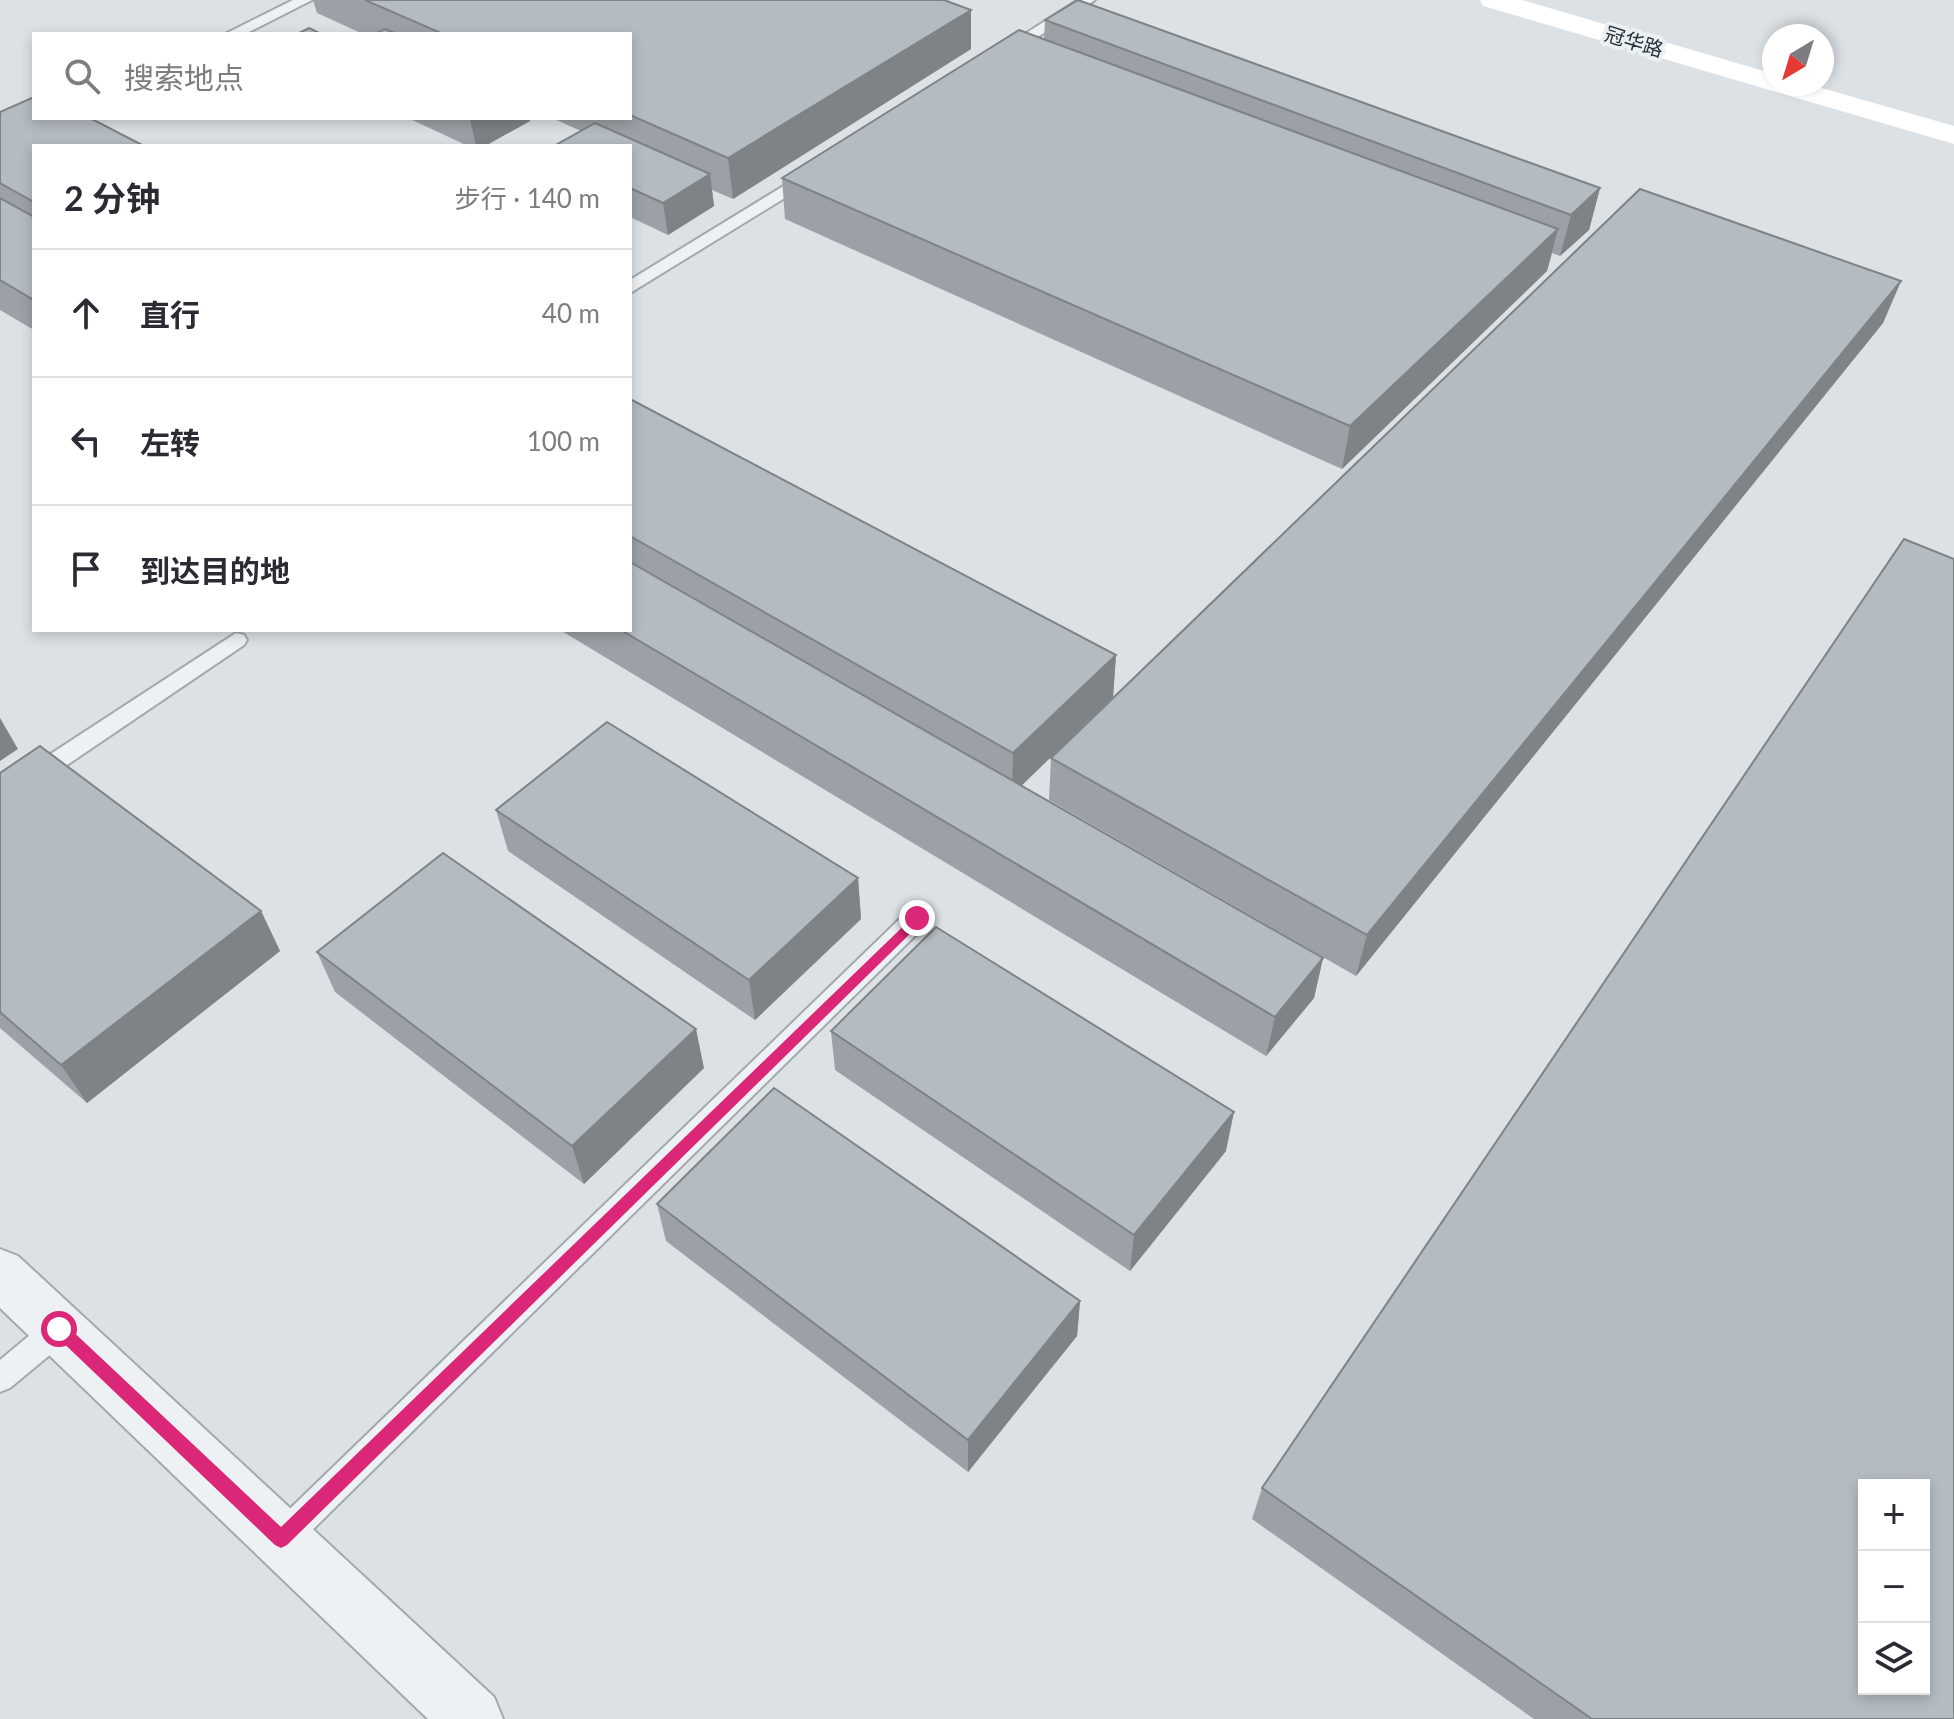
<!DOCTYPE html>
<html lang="zh">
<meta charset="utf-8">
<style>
:root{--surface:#fff;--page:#f7f7f7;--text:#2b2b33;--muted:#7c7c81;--line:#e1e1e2}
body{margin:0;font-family:Lato,"Noto Sans SC",sans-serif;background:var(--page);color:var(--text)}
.controls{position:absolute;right:24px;bottom:24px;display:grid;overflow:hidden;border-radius:0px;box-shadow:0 4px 12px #0003}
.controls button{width:72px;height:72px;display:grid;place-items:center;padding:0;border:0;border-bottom:2px solid var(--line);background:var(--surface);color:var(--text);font:40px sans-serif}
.compass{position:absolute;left:1762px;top:24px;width:72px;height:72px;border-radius:50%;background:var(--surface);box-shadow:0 4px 12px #0003;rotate:218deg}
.stop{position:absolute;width:24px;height:24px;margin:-18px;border:6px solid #db2777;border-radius:50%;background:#fff}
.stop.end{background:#db2777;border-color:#fff;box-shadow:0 2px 8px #0008}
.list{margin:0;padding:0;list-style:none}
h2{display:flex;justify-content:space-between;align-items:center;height:104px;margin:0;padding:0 32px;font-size:34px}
h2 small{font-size:26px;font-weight:400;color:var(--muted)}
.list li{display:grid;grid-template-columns:52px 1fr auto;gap:24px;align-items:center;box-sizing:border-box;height:128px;padding:0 32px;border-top:2px solid var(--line)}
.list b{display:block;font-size:30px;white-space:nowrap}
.list em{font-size:26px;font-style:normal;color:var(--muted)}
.icon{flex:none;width:44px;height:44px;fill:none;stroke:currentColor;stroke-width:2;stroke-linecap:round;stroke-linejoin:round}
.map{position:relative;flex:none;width:1954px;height:1719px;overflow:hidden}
.search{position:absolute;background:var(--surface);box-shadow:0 4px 12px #0003;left:32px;top:32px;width:600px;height:88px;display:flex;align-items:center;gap:20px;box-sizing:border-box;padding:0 28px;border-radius:0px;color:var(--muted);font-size:30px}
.panel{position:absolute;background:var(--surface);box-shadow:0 4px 12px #0003;left:32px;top:144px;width:600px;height:488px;border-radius:0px}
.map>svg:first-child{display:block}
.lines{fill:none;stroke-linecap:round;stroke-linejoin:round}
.lane-casing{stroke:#a2a9ae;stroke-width:4}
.street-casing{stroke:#a2a9ae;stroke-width:4}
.lane{fill:#eef1f4;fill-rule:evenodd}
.street{fill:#eef1f4;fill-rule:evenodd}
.secondary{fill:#fff;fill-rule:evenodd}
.wall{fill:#9ba1a6}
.shaded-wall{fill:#7e8387}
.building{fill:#b4bbc1;stroke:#7e8387;stroke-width:2;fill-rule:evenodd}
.route{fill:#db2777}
.labels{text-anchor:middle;stroke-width:8;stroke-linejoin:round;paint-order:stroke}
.far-street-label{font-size:20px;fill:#27313a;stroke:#ebf0f3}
</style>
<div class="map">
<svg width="1954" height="1719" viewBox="0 0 1954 1719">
<rect width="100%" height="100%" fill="#dce1e5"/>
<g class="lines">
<g class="lane-casing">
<g id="lane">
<polygon points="293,0 312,0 245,34 225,34"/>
<polygon points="1078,0 1095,0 1010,55 1000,55 997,52"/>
<polygon points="808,171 816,176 814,180 630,293 630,280"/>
<polygon points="236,633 244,635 247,640 244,645 8,805 0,808 0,787"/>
<polygon points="917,908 926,911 929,918 926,925 292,1550 281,1555 270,1550 265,1539 270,1528 908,911"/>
<polygon points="59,1316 69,1319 74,1329 69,1339 10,1388 0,1392 0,1360 49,1319"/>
</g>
</g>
<g class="street-casing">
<polygon id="street" points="0,1249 18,1256 494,1697 503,1719 428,1719 0,1308"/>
</g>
<use href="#lane" class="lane"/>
<use href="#street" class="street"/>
<polygon class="secondary" points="1480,0 1522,0 1774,74 1774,84 1808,84 1954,126 1954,144 1483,6"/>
</g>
<g class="wall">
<polygon points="313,0 944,0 971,10 971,49 733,199 712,190 714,206 668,235 630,217 630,146 581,131 552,118 630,118 630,34 363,34 317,13"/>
<polygon points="1045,20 1600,188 1589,230 1560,256 1552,253 1547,271 1342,469 785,219 782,178 1044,39"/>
<polygon points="0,112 34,146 34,330 0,310"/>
<polygon points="408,118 530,118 530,121 485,146 468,146"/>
<polygon points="1901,281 1883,323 1356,976 1049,800 1051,758"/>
<polygon points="630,399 1116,655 1113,697 1021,785 1323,958 1314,998 1266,1056 560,630 630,630"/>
<polygon points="0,773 261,911 280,951 87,1103 0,1028"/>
<polygon points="496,810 858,878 861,919 755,1020 508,851"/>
<polygon points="317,952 704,1068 584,1184 335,992"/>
<polygon points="831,1031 1226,1151 1130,1271 835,1070"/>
<polygon points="657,1204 1080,1301 1077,1336 968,1472 666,1241"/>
<polygon points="1262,1488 1954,1719 1534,1719 1252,1519"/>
</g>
<g class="shaded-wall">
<polygon points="971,10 971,49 733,199 728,158"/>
<polygon points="472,118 530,118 530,121 485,146 476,146 470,119"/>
<polygon points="710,174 714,206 668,235 663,203"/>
<polygon points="1600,188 1589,230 1560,256 1571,215"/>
<polygon points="1558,229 1547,271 1342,469 1350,426"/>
<polygon points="1901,281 1883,323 1356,976 1367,935"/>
<polygon points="1116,655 1113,697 1012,795 1013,753"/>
<polygon points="0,718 18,749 0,761"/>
<polygon points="858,878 861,919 755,1020 749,980"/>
<polygon points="261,911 280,951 87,1103 61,1065"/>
<polygon points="1323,958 1314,998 1266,1056 1275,1017"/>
<polygon points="696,1029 704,1068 584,1184 572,1146"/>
<polygon points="1234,1112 1226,1151 1130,1271 1134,1235"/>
<polygon points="1080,1301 1077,1336 968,1472 968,1440"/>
</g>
<g class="building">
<polygon points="365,0 944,0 971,10 728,158 630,115 630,34 443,34"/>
<polygon points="1078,0 1600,188 1571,215 1045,20"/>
<polygon points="309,28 321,34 297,34"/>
<polygon points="385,29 397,34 375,34"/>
<polygon points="1019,30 1558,229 1350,426 782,178"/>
<polygon points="34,97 34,118 90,118 144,146 34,146 34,202 0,183 0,112"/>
<polygon points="595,123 710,174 663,203 630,188 630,146 554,146"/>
<polygon points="1640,189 1901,281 1367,935 1051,758"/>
<polygon points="0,198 34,217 34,300 0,280"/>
<polygon points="630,399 1116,655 1013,753 630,536"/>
<path d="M1904,539L1954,559V1719H1592L1262,1488ZM1864,1485H1924V1689H1864Z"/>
<polygon points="630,562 1323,958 1275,1017 621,630 630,630"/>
<polygon points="607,722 858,878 749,980 496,810"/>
<polygon points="40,746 261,911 61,1065 0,1012 0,773"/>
<polygon points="443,853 696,1029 572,1146 317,952"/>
<polygon points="936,927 1234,1112 1134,1235 831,1031"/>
<polygon points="774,1088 1080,1301 968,1440 657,1204"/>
</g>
<polygon class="route" points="917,913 924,918 922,922 287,1545 281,1548 275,1545 54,1334 54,1324 65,1324 281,1527"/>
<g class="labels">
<g class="far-street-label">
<text transform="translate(1634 42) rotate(17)" y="7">冠华路</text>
</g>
</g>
</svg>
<div class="controls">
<button>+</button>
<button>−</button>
<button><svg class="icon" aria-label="layers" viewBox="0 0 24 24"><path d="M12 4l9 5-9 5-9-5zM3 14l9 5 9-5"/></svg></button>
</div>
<svg class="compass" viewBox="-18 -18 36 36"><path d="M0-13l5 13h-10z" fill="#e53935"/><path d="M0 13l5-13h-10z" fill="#7c7c81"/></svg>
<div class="stop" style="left:59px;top:1329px"></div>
<div class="stop end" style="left:917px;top:918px"></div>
<div class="search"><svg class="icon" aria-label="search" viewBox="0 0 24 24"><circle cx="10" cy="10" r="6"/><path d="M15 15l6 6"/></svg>搜索地点</div>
<section class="panel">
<h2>2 分钟<small>步行 · 140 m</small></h2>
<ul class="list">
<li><svg class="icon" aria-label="ahead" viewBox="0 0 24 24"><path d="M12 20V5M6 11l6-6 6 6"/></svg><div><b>直行</b></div><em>40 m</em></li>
<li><svg class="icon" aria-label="left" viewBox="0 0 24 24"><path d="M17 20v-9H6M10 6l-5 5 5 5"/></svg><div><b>左转</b></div><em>100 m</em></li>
<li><svg class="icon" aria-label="arrive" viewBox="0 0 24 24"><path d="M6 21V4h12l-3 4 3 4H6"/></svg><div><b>到达目的地</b></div></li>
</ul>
</section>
</div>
